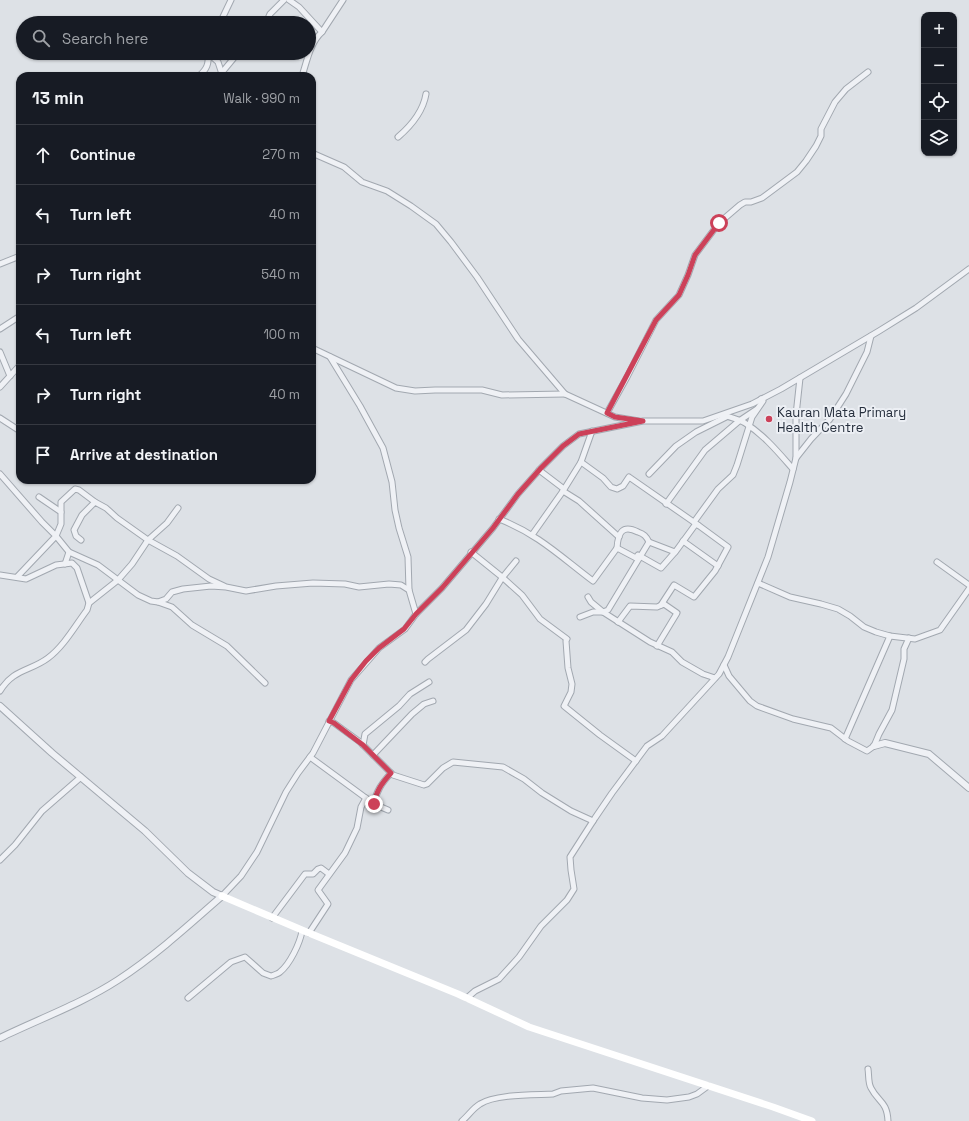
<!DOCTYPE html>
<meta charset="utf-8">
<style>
:root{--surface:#171b24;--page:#242831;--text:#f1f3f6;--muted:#9ea1a6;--line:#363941}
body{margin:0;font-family:"Space Grotesk",sans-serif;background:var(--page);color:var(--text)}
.controls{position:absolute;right:12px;top:12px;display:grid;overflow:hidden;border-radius:8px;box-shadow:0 1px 3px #0004}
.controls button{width:36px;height:36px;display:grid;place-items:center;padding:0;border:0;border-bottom:1px solid var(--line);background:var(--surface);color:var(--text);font:20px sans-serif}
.stop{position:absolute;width:12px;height:12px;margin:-9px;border:3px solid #cc4159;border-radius:50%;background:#fff}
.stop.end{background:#cc4159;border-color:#fff;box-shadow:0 1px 4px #0008}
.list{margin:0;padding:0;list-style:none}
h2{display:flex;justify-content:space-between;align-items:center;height:52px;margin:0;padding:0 16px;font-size:17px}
h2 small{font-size:13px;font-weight:400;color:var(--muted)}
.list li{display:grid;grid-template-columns:26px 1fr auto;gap:12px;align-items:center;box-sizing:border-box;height:60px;padding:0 16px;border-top:1px solid var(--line)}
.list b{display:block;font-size:15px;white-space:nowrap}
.list em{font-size:13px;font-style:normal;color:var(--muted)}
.icon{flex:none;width:22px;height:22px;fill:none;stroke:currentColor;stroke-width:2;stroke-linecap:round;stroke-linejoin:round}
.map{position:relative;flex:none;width:969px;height:1121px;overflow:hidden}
.search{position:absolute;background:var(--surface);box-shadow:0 1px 3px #0004;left:16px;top:16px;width:300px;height:44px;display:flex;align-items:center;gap:10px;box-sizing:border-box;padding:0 14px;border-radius:22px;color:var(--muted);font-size:15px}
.panel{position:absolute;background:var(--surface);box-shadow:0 1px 3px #0004;left:16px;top:72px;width:300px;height:412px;border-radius:12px}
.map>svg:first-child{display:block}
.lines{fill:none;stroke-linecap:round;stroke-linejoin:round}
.minor-casing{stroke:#a2a8b0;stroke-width:7}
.tertiary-casing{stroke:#a2a8b0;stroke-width:8}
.minor{stroke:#eff1f5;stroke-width:5}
.tertiary{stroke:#eff1f5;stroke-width:6}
.secondary{stroke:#fff;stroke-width:7}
.route{stroke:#cc4159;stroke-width:5}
.poi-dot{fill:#cc4159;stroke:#eceff4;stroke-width:1.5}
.labels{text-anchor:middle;stroke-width:4;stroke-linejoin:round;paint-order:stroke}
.poi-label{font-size:13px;fill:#262f3d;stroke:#eceff4;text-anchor:start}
</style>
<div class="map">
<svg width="969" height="1121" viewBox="0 0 969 1121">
<rect width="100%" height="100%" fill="#dde1e6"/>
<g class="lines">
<g class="minor-casing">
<g id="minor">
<polyline points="289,0 299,7 322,32"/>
<polyline points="220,23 231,0"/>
<polyline points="266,23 270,14 284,0"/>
<polyline points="208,53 218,62 222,74"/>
<path d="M199,76C207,69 209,64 208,53"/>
<polyline points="219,76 238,53"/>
<path d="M302,76C307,61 310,43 322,32L343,0"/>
<path d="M398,137C412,125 423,112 426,94"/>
<polyline points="312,153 344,167 362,182 387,191 411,206 436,224 451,242 477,277 518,339 565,394 615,417 639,421"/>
<polyline points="0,264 20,256"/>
<polyline points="0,329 20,316"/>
<polyline points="312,348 396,388 415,391 435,390 482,390 502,395 565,394"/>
<polyline points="0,352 10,376"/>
<polyline points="330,357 360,406 383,448 392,482 395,510 399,528 408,557 409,590"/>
<polyline points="0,387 20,365"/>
<polyline points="607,413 627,377 656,320 679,295 688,275 695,255 719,223 740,205 745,202 751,202 762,198 797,172 806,161 816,146 821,136 821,129 835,102 846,89 868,72"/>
<path d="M724,415C731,418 739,419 745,423C764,435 778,452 793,469"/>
<polyline points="0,418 20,431"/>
<polyline points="592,431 581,462 603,478 611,487 617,489 623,486 629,477 698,525"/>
<polyline points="796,458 796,415 800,378"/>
<polyline points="581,462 563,491 579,501 619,537"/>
<polyline points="539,470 564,489"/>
<polyline points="0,474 42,522 56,536 17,577"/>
<polyline points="649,474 676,446 696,432 726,417"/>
<polyline points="39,497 61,512 61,524 56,536 69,552 65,564"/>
<polyline points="666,504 705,450 739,421 757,409"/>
<polyline points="61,512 61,502 75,489 79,490 95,502"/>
<path d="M499,519C538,534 561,557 593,581L617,548L636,558L638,555L661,568L676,551L695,525H698L728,547L715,571L694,597L674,585L661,605"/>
<polyline points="694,522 718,489 733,475 737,465 752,417 763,401 761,399"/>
<polyline points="532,535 563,491"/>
<polyline points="81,540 76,536 74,530 82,515 95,502 106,508 117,518 148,540 177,556 209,579 224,586"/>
<polyline points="683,541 718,566"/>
<polyline points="649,542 675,552"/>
<polyline points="69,552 98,565 138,595 151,601 158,602 166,599 172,592 183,589 211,586 226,587 246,591 276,586 313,583 345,584 359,587 389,584 401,585 409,590 416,614"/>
<polyline points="471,552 502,577 522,595 540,619 567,639"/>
<polyline points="937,562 969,585"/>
<polyline points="0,575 26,579 56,565 72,563 77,568 89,603"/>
<polyline points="758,583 790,597 821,604 838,609 850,616 864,627 876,632 890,636 915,639 940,630 969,589"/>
<path d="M588,597L591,602L603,612L608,610L649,542C646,536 644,534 638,532C622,524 618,533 617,548"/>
<polyline points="158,602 172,607 192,625 227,646 265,683"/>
<polyline points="580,617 593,612 603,612 650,642 672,652 682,662 703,674 715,678"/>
<polyline points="618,622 630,606 657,607 664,604 677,613 657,646"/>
<polyline points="566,641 568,668 572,684 571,692 564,706 600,735 636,761"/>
<polyline points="425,662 428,659 466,630 486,604 502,578 516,561"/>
<polyline points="724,665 729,676 750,701 757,706 793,719 831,728 848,741 867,751 874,746 879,734 892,710 904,659 904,649 909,638"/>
<path d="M0,691C13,669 31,671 48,658C64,646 75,626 87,610L89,603L118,580L132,564L148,540L167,523L178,508"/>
<polyline points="329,721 334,723 360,742 393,775 424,785 427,784 443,768 453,762 503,767 524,779 542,793 571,811 593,821"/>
<polyline points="845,739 890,636"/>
<polyline points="363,745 365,734 399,706 410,694 429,682"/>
<polyline points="373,755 412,714 424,704 433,701"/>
<polyline points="310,757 374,804 388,810"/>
<path d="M374,804C376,791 382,783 391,773"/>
<polyline points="0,860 15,845 42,811 81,777"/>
<polyline points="222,896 241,876 257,852 286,792 298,773 313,753 351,680 379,648 405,629 416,614 442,588 493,528 518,494 541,468 563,446 579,434 643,421 703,421 752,404 781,389 879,331 916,308 969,269"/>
<polyline points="272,918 305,874 313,874 318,869 321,868 329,874"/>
<polyline points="309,933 328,904 318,890 345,853 357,828 361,807 366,798"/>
<path d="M188,998L231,962L245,957L263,973L271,976C274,975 278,974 280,972C290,964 300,943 302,931"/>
<polyline points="467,998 475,991 499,979 519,957 541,926 567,900 574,889 571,870 570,857 595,818 612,793 647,746 662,736 719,674 728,657 768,557 790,482 796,458 811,439 830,419 846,394 867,352 871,336"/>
<path d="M868,1069C869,1075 868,1083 871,1088C878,1102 887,1101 888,1121"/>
<path d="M462,1121C468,1116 473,1108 480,1104C495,1094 535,1095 553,1094L561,1091L593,1088L642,1098L667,1100L689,1097L697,1094L708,1086"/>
</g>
</g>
<g class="tertiary-casing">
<g id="tertiary">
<path d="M0,706L52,753L145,831L188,873L213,892L222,896C189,925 155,956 118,980C81,1004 39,1019 0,1038"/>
<polyline points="874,746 885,743 929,754 969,788"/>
</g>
</g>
<use href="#minor" class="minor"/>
<use href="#tertiary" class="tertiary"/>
<polyline class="secondary" points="222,896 309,933 458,994 529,1027 773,1107 812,1121"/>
</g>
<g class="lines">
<path class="route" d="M374,804C376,791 382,783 391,773L363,745L334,723L329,721L351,680L366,661L379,648L404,629L416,614L442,588L493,528L518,494L541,468L563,446L579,434L643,421L615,417L607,413L656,320L679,295L688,275L695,255L719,223"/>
</g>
<circle class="poi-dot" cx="769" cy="419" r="4"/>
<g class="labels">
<g class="poi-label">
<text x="777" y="417">Kauran Mata Primary<tspan x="777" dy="15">Health Centre</tspan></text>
</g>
</g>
</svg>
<div class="controls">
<button>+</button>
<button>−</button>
<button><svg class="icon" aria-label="locate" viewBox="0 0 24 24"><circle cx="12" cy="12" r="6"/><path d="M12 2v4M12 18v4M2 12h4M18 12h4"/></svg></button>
<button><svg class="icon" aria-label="layers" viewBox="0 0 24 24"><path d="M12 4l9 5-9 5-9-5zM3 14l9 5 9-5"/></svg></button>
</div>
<div class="stop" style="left:719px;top:223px"></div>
<div class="stop end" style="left:374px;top:804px"></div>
<div class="search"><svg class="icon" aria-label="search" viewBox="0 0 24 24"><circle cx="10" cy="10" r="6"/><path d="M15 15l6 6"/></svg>Search here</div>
<section class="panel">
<h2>13 min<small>Walk · 990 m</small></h2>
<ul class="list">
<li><svg class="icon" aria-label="ahead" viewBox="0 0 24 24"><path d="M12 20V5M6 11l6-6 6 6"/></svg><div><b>Continue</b></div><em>270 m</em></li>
<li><svg class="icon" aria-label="left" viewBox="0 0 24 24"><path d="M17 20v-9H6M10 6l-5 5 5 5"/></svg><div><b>Turn left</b></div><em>40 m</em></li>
<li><svg class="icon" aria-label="right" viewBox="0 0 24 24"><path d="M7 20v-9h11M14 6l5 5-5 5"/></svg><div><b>Turn right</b></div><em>540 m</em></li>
<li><svg class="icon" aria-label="left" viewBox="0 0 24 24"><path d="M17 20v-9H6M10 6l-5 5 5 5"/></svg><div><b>Turn left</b></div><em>100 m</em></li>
<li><svg class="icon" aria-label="right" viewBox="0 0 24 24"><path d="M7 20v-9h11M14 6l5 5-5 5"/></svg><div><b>Turn right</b></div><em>40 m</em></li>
<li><svg class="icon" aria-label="arrive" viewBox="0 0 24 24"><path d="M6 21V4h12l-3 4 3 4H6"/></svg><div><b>Arrive at destination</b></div></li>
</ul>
</section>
</div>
